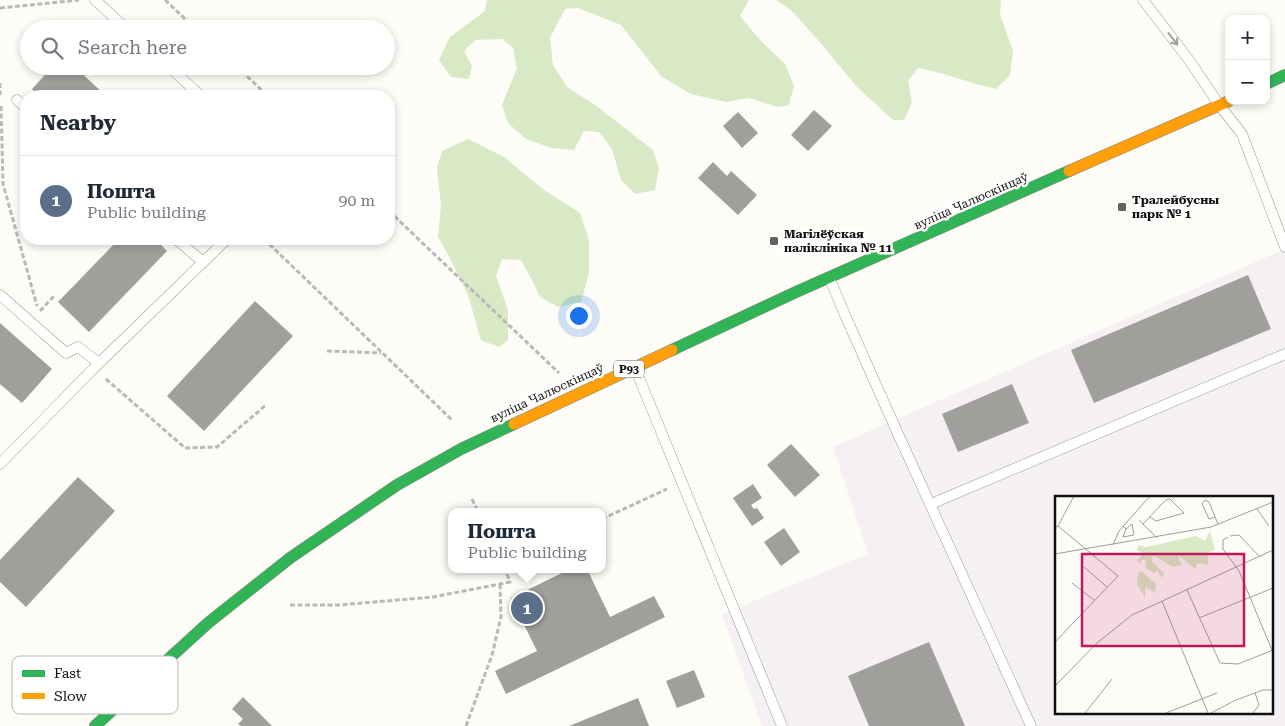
<!DOCTYPE html>
<meta charset="utf-8">
<style>
:root{--surface:#fff;--page:#f6f6f7;--text:#1f2937;--muted:#747a83;--line:#e0e1e3;--accent:#7c3aed}
body{margin:0;font-family:"Roboto Serif",serif;background:var(--page);color:var(--text)}
.controls{position:absolute;right:15px;top:15px;display:grid;overflow:hidden;border-radius:10px;box-shadow:0 2px 8px #0003}
.controls button{width:45px;height:45px;display:grid;place-items:center;padding:0;border:0;border-bottom:1px solid var(--line);background:var(--surface);color:var(--text);font:25px sans-serif}
.you{position:absolute;left:578px;top:315px;width:18px;height:18px;margin:-12px;border:4px solid #fff;border-radius:50%;background:#1a73e8;box-shadow:0 0 0 8px #1a73e833}
.badge{display:grid;place-items:center;width:32px;height:32px;border-radius:50%;background:var(--accent);color:#fff;font-size:16px;font-weight:700}
.pin{position:absolute;translate:-50% -50%;border:2px solid #fff;box-shadow:0 1px 5px #0006}
.popup{position:absolute;left:448px;top:508px;width:158px;height:65px;box-sizing:border-box;display:grid;place-content:center;border-radius:10px;background:var(--surface);filter:drop-shadow(0 1px 4px #0005);font-size:16px;white-space:nowrap;color:var(--muted)}
.popup b{font-size:19px;color:var(--text)}
.popup::after{content:'';position:absolute;left:50%;top:100%;margin-left:-10px;border:10px solid transparent;border-top-color:var(--surface)}
.list{margin:0;padding:0;list-style:none}
h2{display:flex;justify-content:space-between;align-items:center;height:65px;margin:0;padding:0 20px;font-size:21px}
h2 small{font-size:16px;font-weight:400;color:var(--muted)}
.list li{display:grid;grid-template-columns:32px 1fr auto;gap:15px;align-items:center;box-sizing:border-box;height:90px;padding:0 20px;border-top:1px solid var(--line)}
.list b{display:block;font-size:19px;white-space:nowrap}
.list p{margin:0;font-size:16px;white-space:nowrap;color:var(--muted)}
.list em{font-size:16px;font-style:normal;color:var(--muted)}
.icon{flex:none;width:28px;height:28px;fill:none;stroke:currentColor;stroke-width:2;stroke-linecap:round;stroke-linejoin:round}
.map{position:relative;flex:none;width:1285px;height:726px;overflow:hidden}
.search{position:absolute;background:var(--surface);box-shadow:0 2px 8px #0003;left:20px;top:20px;width:375px;height:55px;display:flex;align-items:center;gap:12px;box-sizing:border-box;padding:0 18px;border-radius:28px;color:var(--muted);font-size:19px}
.panel{position:absolute;background:var(--surface);box-shadow:0 2px 8px #0003;left:20px;top:90px;width:375px;height:155px;border-radius:20px}
.map>svg:first-child{display:block}
.industrial{fill:#f5f0f3;fill-rule:evenodd}
.forest{fill:#d8eac5}
.building{fill:#a19f9c}
.lines{fill:none;stroke-linecap:round;stroke-linejoin:round}
.lane-casing{stroke:#979795;stroke-width:11}
.fast-casing{stroke:#858482;stroke-width:12}
.slow-casing{stroke:#858482;stroke-width:12}
.path{stroke:#b9b9b8;stroke-width:3;stroke-dasharray:5 2.5;stroke-linecap:butt}
.lane{stroke:#fffffe;stroke-width:10}
.fast{stroke:#30b455;stroke-width:11}
.slow{stroke:#ff9f0a;stroke-width:11}
.oneway{stroke:#a0a09f}
.poi-dot{fill:#646362;stroke:#fff;stroke-width:2}
.labels{text-anchor:middle;stroke-width:5;stroke-linejoin:round;paint-order:stroke}
.shield{fill:#fff;stroke:#585858;stroke-width:1}
.shield-label{font-size:11px;font-weight:bold;fill:#111}
.poi-label{font-size:12px;font-weight:bold;fill:#111;stroke:#fff;text-anchor:start}
.street-label{font-size:12px;fill:#111;stroke:#fff}
.inset-road{fill:none;stroke:#9f9e9b;stroke-width:1}
.view{fill:#c2185b;fill-opacity:0.15;stroke:#c2185b;stroke-width:2.5}
.inset-edge{fill:none;stroke:#111;stroke-width:2.5}
.key{fill:#fff;stroke:#b8b8b8;stroke-width:1}
.key-label{font-size:14px;fill:#111}
</style>
<div class="map">
<svg width="1285" height="726" viewBox="0 0 1285 726">
<rect width="100%" height="100%" fill="#fdfcf7"/>
<path class="industrial" d="M1285,249V726H762L722,614L868,554L833,447ZM1056,497H1271V712H1056Z"/>
<g class="forest">
<polygon points="487,0 749,0 740,16 760,40 785,64 794,86 789,105 778,107 749,98 726,102 691,94 662,77 621,25 578,8 565,9 550,38 553,65 567,87 595,105 653,150 659,168 655,190 635,194 621,180 612,149 599,132 584,131 574,150 551,148 526,139 508,123 502,105 517,68 513,48 502,39 475,40 464,51 472,66 469,79 451,77 439,60 450,37 485,11"/>
<path d="M776,0H1001L1000,15L1013,51L1010,75L996,89C970,83 944,73 918,68L908,81L912,102L904,120H893L856,86L824,47L791,10Z"/>
<polygon points="468,139 504,157 544,190 580,213 589,240 589,273 581,302 558,307 540,297 534,284 521,260 502,259 496,276 508,310 508,340 499,347 481,340 468,295 449,256 438,237 441,206 437,168 442,151"/>
</g>
<g class="building">
<polygon points="53,66 74,66 106,96 39,96 32,89"/>
<polygon points="814,110 832,126 808,151 791,135"/>
<polygon points="738,112 758,133 742,148 723,126"/>
<polygon points="713,162 727,176 731,171 757,195 738,215 698,178"/>
<polygon points="119,239 155,239 167,251 89,332 58,302"/>
<polygon points="1248,275 1271,329 1094,403 1071,350"/>
<polygon points="255,301 293,336 204,431 167,396"/>
<polygon points="0,323 52,369 22,403 0,384"/>
<polygon points="1012,384 1029,423 958,452 942,414"/>
<polygon points="791,444 820,475 795,497 767,465"/>
<polygon points="78,477 115,511 26,607 0,582 0,560"/>
<polygon points="753,484 762,498 751,505 754,509 757,508 764,518 752,526 733,498"/>
<polygon points="784,528 800,552 781,566 764,542"/>
<polygon points="570,569 587,569 610,617 654,596 665,617 506,694 495,671 537,651 511,598"/>
<polygon points="929,642 965,726 869,726 848,676"/>
<polygon points="694,670 705,697 677,708 666,681"/>
<polygon points="243,697 272,726 241,726 238,724 243,719 232,709"/>
<polygon points="638,698 649,726 569,726"/>
</g>
<g class="lines">
<g class="lane-casing">
<g id="lane">
<polyline points="95,0 127,29"/>
<polyline points="1143,0 1189,60 1220,106 1242,134 1285,247"/>
<polyline points="168,66 201,96"/>
<polyline points="17,100 26,108"/>
<polyline points="176,239 203,262"/>
<polyline points="830,279 845,315 894,425 1031,726"/>
<polyline points="0,295 66,353 78,347 99,363"/>
<polyline points="635,368 782,726"/>
<polyline points="0,464 93,369 227,239"/>
<polyline points="931,504 1285,354"/>
</g>
</g>
<g class="fast-casing">
<g id="fast">
<polyline points="1266,84 1285,75"/>
<polyline points="672,350 796,292 1069,171"/>
<polyline points="95,726 208,623 290,558 397,485 461,449 514,424"/>
</g>
</g>
<g class="slow-casing">
<g id="slow">
<polyline points="1069,171 1229,101"/>
<polyline points="514,424 672,350"/>
</g>
</g>
<g class="path">
<polyline points="165,0 196,29"/>
<polyline points="0,8 79,0"/>
<polyline points="236,66 268,96"/>
<polyline points="0,83 0,95"/>
<polyline points="1,106 3,184 37,306"/>
<polyline points="389,211 559,373"/>
<polyline points="264,239 453,421"/>
<polyline points="40,311 55,295"/>
<polyline points="327,351 381,353"/>
<polyline points="106,379 185,448 217,447 266,405"/>
<polyline points="472,499 478,512"/>
<polyline points="602,519 667,489"/>
<polyline points="290,605 339,605 433,597 510,582 505,569"/>
<polyline points="466,726 492,655 501,617 500,584"/>
</g>
<use href="#lane" class="lane"/>
<use href="#fast" class="fast"/>
<use href="#slow" class="slow"/>
</g>
<defs><path id="oneway-shaft" d="M-6 0H5M1.5-3L5.5 0L1.5 3" fill="none" stroke-width="1.6" stroke-linecap="round" stroke-linejoin="round" transform="scale(1.25)"/></defs>
<use class="oneway" href="#oneway-shaft" transform="translate(1173 39) rotate(52)"/>
<g class="poi-dot">
<rect x="1117" y="202" width="10" height="10" rx="2.5"/>
<rect x="769" y="236" width="10" height="10" rx="2.5"/>
</g>
<g class="labels">
<rect class="shield" x="614" y="360.5" width="30" height="17" rx="4"/>
<g class="shield-label">
<text x="629" y="373">Р93</text>
</g>
<g class="poi-label">
<text x="1132" y="204">Тралейбусны<tspan x="1132" dy="14">парк № 1</tspan></text>
<text x="784" y="238">Магілёўская<tspan x="784" dy="14">паліклініка № 11</tspan></text>
</g>
<g class="street-label">
<text transform="translate(971 201) rotate(-24)" y="4">вуліца Чалюскінцаў</text>
<text transform="translate(547 393) rotate(-25)" y="4">вуліца Чалюскінцаў</text>
</g>
</g>
<g transform="translate(1055 496)">
<rect width="218" height="218" fill="#fdfcf7"/>
<path d="M155,35L160,54L153,57V69L143,67L140,73L122,58L127,69L118,71L98,59L97,66L109,77L107,82L102,75L99,77L91,73L90,63L86,64V68L82,65L88,57L82,54L83,49L91,51L141,40L150,45ZM86,75L101,88L100,96L90,91V102L82,88L83,77Z" fill="#d8eac5"/>
<path class="inset-road" d="M202,13L214,30M160,21L154,23L147,8L150,4L154,6L163,28M84,24L102,42M88,28L105,10L111,4L115,3L129,17L101,25L95,21M3,30L19,0M68,30L71,33L68,41L79,39L77,28L71,33M0,32L3,30L63,80L0,146M175,40L184,39L204,60M173,41L168,44V53L184,75L217,154M58,49L64,35L95,0M0,58L156,31L218,6M29,71L52,91M17,87L39,104M132,94L165,167L183,168L218,154M107,105L153,217M144,122L218,92M0,190L42,147L77,119L218,54M30,217L57,183M111,217L162,197M156,217L181,204L208,194H218M198,217L204,209L200,197"/>
<path class="view" d="M27,58H189V150H27Z"/>
<rect width="218" height="218" class="inset-edge"/>
</g>
<rect x="12" y="656" width="166" height="58" rx="8" class="key"/>
<rect x="22" y="670" width="23" height="7" fill="#30b455"/>
<rect x="22" y="693" width="23" height="6" fill="#ff9f0a"/>
<g class="key-label">
<text x="54" y="678">Fast</text>
<text x="54" y="701">Slow</text>
</g>
</svg>
<div class="controls">
<button>+</button>
<button>−</button>
</div>
<div class="you"></div>
<div class="pin badge" style="left:527px;top:608px;background:#5c6f8a">1</div>
<div class="popup"><b>Пошта</b>Public building</div>
<div class="search"><svg class="icon" aria-label="search" viewBox="0 0 24 24"><circle cx="10" cy="10" r="6"/><path d="M15 15l6 6"/></svg>Search here</div>
<section class="panel">
<h2>Nearby<small></small></h2>
<ul class="list">
<li><span class="badge" style="background:#5c6f8a">1</span><div><b>Пошта</b><p>Public building</p></div><em>90 m</em></li>
</ul>
</section>
</div>
